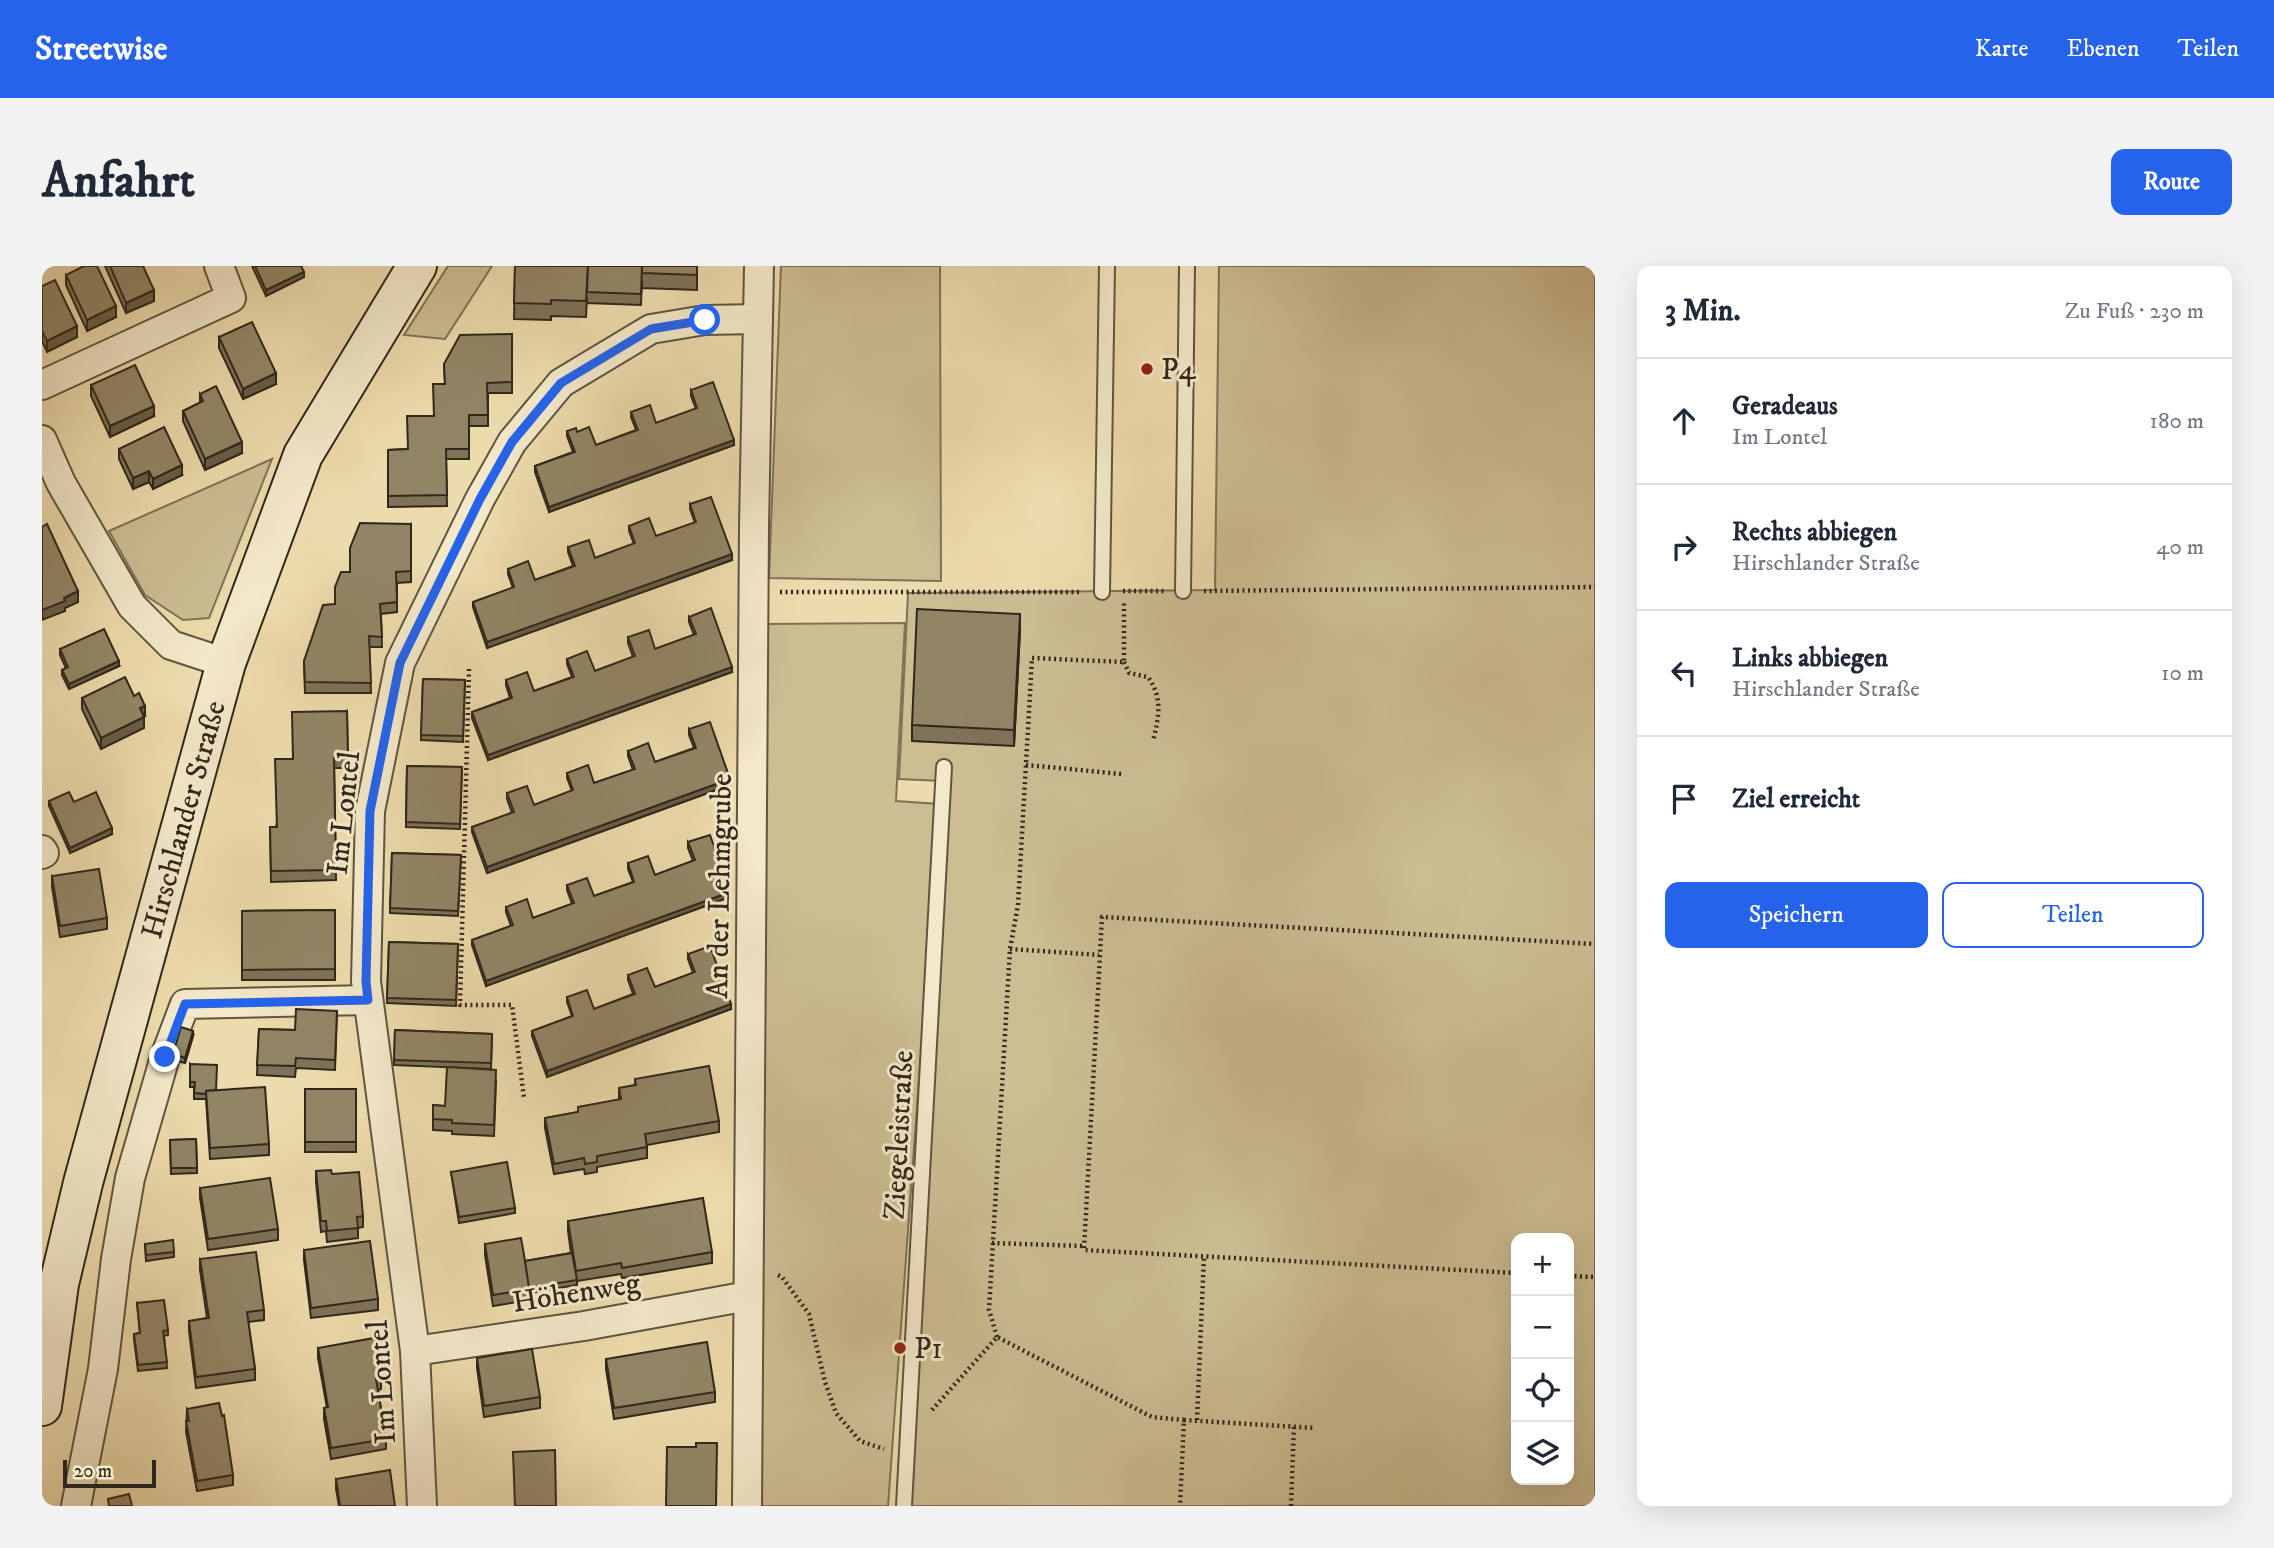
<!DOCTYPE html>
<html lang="de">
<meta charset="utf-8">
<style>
:root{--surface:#fff;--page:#f2f2f3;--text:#1f2937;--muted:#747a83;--line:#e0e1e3;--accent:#2563eb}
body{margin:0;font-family:"IM FELL DW Pica",serif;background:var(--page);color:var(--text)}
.controls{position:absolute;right:21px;bottom:21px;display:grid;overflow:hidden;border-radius:14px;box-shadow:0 7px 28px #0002}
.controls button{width:63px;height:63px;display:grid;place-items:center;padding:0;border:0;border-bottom:2px solid var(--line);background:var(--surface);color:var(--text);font:35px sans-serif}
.scale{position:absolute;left:21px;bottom:18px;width:93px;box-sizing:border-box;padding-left:7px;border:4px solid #31281b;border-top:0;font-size:19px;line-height:24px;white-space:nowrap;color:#31281b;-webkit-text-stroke:5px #f3e8c9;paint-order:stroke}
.stop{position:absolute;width:21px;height:21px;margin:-16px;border:5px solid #2563eb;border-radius:50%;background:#fff}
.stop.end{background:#2563eb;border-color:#fff;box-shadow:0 2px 7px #0008}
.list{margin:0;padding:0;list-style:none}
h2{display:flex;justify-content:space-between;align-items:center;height:91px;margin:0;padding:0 28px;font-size:30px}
h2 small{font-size:23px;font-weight:400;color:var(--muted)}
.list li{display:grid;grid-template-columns:46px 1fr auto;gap:21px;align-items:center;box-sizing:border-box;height:126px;padding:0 28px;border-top:2px solid var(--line)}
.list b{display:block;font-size:26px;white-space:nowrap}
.list p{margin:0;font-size:23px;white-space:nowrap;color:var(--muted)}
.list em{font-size:23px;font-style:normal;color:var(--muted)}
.actions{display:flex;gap:14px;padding:21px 28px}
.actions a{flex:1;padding:16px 0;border:2px solid var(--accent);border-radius:14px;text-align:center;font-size:24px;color:var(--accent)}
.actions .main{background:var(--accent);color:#fff}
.icon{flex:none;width:38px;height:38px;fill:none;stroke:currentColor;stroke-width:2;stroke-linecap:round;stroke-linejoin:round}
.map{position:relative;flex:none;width:1553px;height:1240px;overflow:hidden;border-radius:14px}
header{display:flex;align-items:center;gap:42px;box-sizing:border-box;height:98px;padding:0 35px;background:var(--accent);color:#fff}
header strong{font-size:33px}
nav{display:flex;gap:38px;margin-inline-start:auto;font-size:24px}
.intro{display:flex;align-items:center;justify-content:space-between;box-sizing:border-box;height:168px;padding:0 42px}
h1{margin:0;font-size:49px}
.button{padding:18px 32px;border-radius:14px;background:var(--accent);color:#fff;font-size:24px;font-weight:700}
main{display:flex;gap:42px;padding:0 42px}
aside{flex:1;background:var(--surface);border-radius:14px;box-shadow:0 7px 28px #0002}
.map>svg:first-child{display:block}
.green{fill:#ccbd93;stroke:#7e7257;stroke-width:2;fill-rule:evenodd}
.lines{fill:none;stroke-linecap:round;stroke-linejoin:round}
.lane-casing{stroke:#60553f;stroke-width:18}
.street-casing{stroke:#60553f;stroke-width:32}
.secondary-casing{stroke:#31281b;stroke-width:42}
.path{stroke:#31281b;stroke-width:4.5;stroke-dasharray:2 3.5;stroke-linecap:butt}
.lane{stroke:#f3e8c9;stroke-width:14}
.street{stroke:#f3e8c9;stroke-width:28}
.secondary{stroke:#f3e8c9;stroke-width:38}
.wall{fill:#7e7258;stroke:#31281b;stroke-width:2}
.shaded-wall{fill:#665d47;stroke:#31281b;stroke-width:2}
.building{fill:#928566;stroke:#31281b;stroke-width:2}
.route{stroke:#2563eb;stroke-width:9}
.poi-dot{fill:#8f2418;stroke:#f3e8c9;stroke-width:2.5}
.labels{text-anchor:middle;stroke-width:6;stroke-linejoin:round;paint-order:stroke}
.poi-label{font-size:30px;fill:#31281b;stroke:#f3e8c9;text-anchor:start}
.street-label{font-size:30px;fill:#31281b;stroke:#f3e8c9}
</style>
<header>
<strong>Streetwise</strong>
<nav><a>Karte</a><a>Ebenen</a><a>Teilen</a></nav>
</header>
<div class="intro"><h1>Anfahrt</h1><a class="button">Route</a></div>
<main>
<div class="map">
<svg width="1553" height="1240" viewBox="0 0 1553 1240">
<rect width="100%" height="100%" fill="#ecdbac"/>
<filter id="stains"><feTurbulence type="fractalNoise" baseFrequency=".00286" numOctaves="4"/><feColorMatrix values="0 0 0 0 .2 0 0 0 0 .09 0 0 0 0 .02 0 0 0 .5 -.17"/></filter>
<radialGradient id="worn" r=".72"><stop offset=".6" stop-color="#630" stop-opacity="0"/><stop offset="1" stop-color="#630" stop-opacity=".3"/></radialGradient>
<g class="green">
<polygon points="406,0 450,0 403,73 362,69"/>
<polygon points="739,0 898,0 899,315 727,312"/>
<path d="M1177,0H1553V1240H862L901,515L857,513L866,327L1173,324ZM1474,972H1527V1214H1474Z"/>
<polygon points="230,193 167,352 141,354 103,329 67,265"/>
<polygon points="863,357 854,535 897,538 846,1240 692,1240 719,358"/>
</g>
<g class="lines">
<g class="lane-casing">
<g id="lane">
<polyline points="1141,325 1145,0"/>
<polyline points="1060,326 1065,0"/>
<polyline points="862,1240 902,501"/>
</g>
</g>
<g class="street-casing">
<g id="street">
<polyline points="0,119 189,32 177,0"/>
<polyline points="0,174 19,217 90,340 129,379 184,397"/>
<polyline points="0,584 2,587 0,588"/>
<polyline points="373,1085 542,1060 706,1030"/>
<polyline points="34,1240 61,1103 74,993 88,912 123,791 143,738 326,734"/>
<polyline points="380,1240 373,1085 324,715 328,545 358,397 438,233 470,176 519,117 609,63 663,54 716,53"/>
<polyline points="705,1240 712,260 717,0"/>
</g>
</g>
<g class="secondary-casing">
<g id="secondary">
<path id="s1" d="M0,1140L17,1018L41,917L184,397L261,189L375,0"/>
</g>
</g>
<g class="path">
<polyline points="1081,325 1122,325"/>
<polyline points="1162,325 1553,321"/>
<polyline points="738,326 1038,326"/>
<path d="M1082,396L1087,407L1106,411C1121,432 1117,451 1111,475"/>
<polyline points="427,403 418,739 470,739 482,832"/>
<polyline points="984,499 1080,508"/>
<polyline points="968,683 1057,689"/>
<polyline points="950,977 1042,980"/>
<polyline points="1474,1007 1042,984 1060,651 1553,678"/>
<polyline points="736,1009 740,1011 767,1048 783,1116 794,1147 818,1175 842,1183"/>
<polyline points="1527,1010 1553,1011"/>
<polyline points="955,1071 947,1044 968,683 976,639 990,392 1082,396 1082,334"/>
<polyline points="890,1144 955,1071 1110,1151 1142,1154 1138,1240"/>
<polyline points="1142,1154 1273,1162"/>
<polyline points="1155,1154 1162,990"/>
<polyline points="1249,1240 1252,1160"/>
</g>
<use href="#lane" class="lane"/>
<use href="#street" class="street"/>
<use href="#secondary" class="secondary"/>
</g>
<g class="wall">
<polygon points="63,0 101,0 112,35 84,47"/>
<polygon points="210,0 259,0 262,11 224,30"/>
<polygon points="473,0 655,0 655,24 600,22 600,14 599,39 545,37 545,31 544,51 509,50 509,54 472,53"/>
<polygon points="24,9 74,51 45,65 24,19"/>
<polygon points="0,20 35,71 5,86 0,75"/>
<polygon points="470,68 470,127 446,127 446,160 427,160 427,193 404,193 405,240 346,241 346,184 365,183 392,150 403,118 402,98"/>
<polygon points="177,71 234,118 201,133 177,82"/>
<polygon points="49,119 112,150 68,171 49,130"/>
<polygon points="649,124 692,179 507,246 493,206 493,200 531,186 525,170 525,165 535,166 554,179 594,164 589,151 589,146 614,157 654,143 649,130"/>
<polygon points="158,128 200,187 163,204 141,155 141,145 158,137"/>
<polygon points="77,183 140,209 111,223 107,216 91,223 77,193"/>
<polygon points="648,238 690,294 445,382 431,341 431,336 471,322 466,308 466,303 493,314 531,300 526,286 526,281 553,292 592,278 587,265 587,260 614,270 653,257 648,243"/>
<polygon points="369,258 369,316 355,317 355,346 339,348 340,381 327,381 329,427 263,427 262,395 293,338 308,306"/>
<polygon points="647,351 690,406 446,494 430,452 430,446 468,432 464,419 464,414 492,425 530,411 525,398 525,393 553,405 591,391 586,377 586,371 613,383 652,369 647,356"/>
<polygon points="978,364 972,480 870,475 870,459"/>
<polygon points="18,383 77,400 27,423 20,409 20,404 24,402 18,389"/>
<polygon points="381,413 423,414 421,476 379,474"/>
<polygon points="40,432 103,450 102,451 102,462 59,483 40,443"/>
<polygon points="305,445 306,502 292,502 294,614 229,616 228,561 234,561 251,493"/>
<polygon points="647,463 688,519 445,607 430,566 430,561 470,547 465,533 465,527 492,539 530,525 525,512 525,507 552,517 591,504 586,490 586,485 613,496 652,482 647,469"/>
<polygon points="365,500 420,501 418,563 364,561"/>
<polygon points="7,535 32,536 70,568 28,587 7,540"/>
<polygon points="646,576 688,631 444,720 430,679 430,674 469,660 464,646 464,641 491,652 530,638 525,624 525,619 552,630 591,616 586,603 586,597 613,609 651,595 646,582"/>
<polygon points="350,587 419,589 416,650 348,647"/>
<polygon points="10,610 65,652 65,663 18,671 10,621"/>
<polygon points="293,644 293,714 200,714 200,645"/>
<polygon points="347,676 416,678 414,740 345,737"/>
<polygon points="646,688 689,743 505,811 490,770 490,765 530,750 525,736 525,731 552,743 591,728 586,714 586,709 613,721 651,707 646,693"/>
<polygon points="295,745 293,804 254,802 253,811 215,809 217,763 253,764"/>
<polygon points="353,764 450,768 449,803 352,799"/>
<polygon points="151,770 143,797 131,794 131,788"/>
<polygon points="148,798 227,878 227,889 168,893 164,833 152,833 152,821 148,821"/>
<polygon points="593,813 677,855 677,866 605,879 605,892 555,901 555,906 543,908 542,903 512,908 503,862 503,852 536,846 536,841 577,834 577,822 593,819"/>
<polygon points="454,815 452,870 410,868 410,865 391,864 391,839 403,840"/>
<rect x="263" y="823" width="51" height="63"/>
<polygon points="154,873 155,907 129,908 128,874"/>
<polygon points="274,905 290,908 321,950 321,961 316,962 316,972 285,976 284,965 279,966 274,916"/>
<polygon points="409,906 473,942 473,947 417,957"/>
<polygon points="158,922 236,963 236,974 166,984 158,932"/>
<polygon points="526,955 670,986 670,997 580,1012 579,1008 535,1015 535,1019 488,1027 488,1034 451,1040 443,989 443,978 483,995 529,987 526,965"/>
<polygon points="103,978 132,986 132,991 104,995"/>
<polygon points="262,984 336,1033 336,1044 269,1052 262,994"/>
<polygon points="158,993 222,1044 222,1054 206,1056 213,1103 213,1114 154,1122 147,1065 147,1055 165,1052 158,1004"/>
<polygon points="95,1037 126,1064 126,1069 122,1070 125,1102 96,1105 92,1073 92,1068 98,1067"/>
<polygon points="276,1082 339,1113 339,1123 336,1124 344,1173 344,1183 289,1193 282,1153 282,1142 285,1142 276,1092"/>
<polygon points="435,1092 498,1131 498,1142 442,1151 435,1102"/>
<polygon points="564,1093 673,1126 673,1136 572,1153 564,1103"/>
<polygon points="145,1143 191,1209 191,1219 155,1225 144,1166"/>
<polygon points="294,1213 353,1240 297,1240 294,1223"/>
</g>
<g class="shaded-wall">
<polygon points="262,6 262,11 224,30 224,24"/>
<polygon points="112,24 112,35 84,47 84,37"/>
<polygon points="74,40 74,51 45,65 45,54"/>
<polygon points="35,60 35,71 5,86 5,75"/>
<polygon points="234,107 234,118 201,133 201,123"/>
<polygon points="112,140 112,150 68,171 68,160"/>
<polygon points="692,174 692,179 507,246 507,241"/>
<polygon points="200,176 200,187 163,204 163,193"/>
<polygon points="140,199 140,209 111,223 111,213"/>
<polygon points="107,205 107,216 91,223 91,212"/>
<polygon points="690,288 690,294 445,382 445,376"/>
<polygon points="36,325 36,336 23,342 23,345 0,354 0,344"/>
<polygon points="978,348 978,364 972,480 972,464"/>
<polygon points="77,395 77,400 27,423 27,418"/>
<polygon points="690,401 690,406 446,494 446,489"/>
<polygon points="103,440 103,450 98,453 98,442"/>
<polygon points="102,451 102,462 59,483 59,472"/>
<polygon points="688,513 688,519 445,607 445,601"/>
<polygon points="70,562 70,568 28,587 28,582"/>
<polygon points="688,626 688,631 444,720 444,715"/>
<polygon points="689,738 689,743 505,811 505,805"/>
<polygon points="151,765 151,770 143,797 143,792"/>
</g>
<g class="building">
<polygon points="42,0 55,0 74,40 45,54 24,9"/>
<polygon points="68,0 101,0 112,24 84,37"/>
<polygon points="213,0 259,0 262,6 224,24"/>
<polygon points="473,0 546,0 544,35 509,34 509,38 472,37"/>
<polygon points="546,0 600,0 599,28 545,26"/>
<polygon points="600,0 655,0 655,9 600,7"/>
<polygon points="13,14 35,60 5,75 0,65 0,20"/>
<polygon points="210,56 234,107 201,123 177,71"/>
<polygon points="470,68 470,116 445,117 446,149 427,149 427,183 404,183 405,229 346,230 346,184 366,183 365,150 392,150 391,118 403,118 402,98 418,69"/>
<polygon points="93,99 112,140 68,160 49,119"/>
<polygon points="671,116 692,174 507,241 493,200 533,186 525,165 534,162 535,166 547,161 554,179 596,164 589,146 608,139 614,157 655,142 649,124"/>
<polygon points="174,120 200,176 163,193 141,145 161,135 158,128"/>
<polygon points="122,161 140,199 111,213 107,205 91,212 77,183"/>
<polygon points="669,231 690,288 445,376 431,336 472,321 466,303 486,295 493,314 533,300 526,281 547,274 553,292 593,277 587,260 607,252 614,270 654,256 648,238"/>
<polygon points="318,257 369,258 369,305 354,306 355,336 338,338 340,371 327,370 329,417 263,416 262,395 281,339 293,338 293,321 299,306 308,306 308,282"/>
<polygon points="5,258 36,325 22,332 23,335 0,344 0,261"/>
<polygon points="669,342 690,401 446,489 430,446 470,432 464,414 485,406 492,425 532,411 525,393 545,385 553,405 593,390 586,371 607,364 613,383 654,368 647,351"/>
<polygon points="875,343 978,348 972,464 870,459"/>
<polygon points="62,363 77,395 27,418 20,404 26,401 18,383"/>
<polygon points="83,411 92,430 97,427 103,440 98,442 102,451 59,472 40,432"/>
<polygon points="381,413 423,414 421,470 379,469"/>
<polygon points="305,445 306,491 292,492 294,604 229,605 228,561 235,561 233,493 251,493 250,446"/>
<polygon points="668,456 688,513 445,601 430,561 472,546 465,527 485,520 492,539 531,524 525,507 546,499 552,517 593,503 586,485 606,477 613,496 654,482 647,463"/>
<polygon points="365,500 420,501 418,558 364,556"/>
<polygon points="27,526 32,536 54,526 70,562 28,582 7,535"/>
<polygon points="668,569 688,626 444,715 430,674 471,659 464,641 485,633 491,652 532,637 525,619 545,612 552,630 592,616 586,597 606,590 613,609 653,594 646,576"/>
<polygon points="350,587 419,589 416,645 348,642"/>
<polygon points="57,603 65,652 18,660 10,610"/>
<polygon points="293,644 293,703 200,704 200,645"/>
<polygon points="347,676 416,678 414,734 345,732"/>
<polygon points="668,680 689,738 505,805 490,765 531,750 525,731 545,724 552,743 593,728 586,709 605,702 613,721 653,706 646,688"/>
<polygon points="254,743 295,745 293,794 254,792 253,800 215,799 217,763 253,764"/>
<polygon points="139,761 151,765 143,792 131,788"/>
<polygon points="353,764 450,768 449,797 352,794"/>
<polygon points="148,798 175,799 174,824 164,825 164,828 152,827 153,816 148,816"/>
<polygon points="667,800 677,855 603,868 605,881 555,890 555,896 543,898 542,892 512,898 503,852 536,846 536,841 579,833 577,822 594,819 593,813"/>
<polygon points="405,801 454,804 452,859 410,857 410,854 391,853 391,839 403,840"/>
<polygon points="223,821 227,878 168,882 164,825"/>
<rect x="263" y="823" width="51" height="53"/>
<polygon points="154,873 155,902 129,902 128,874"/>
<polygon points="465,896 473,942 417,951 409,906"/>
<polygon points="289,904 290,908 317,906 321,950 315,951 316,962 285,965 284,955 279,955 274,905"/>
<polygon points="228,912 236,963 166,973 158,922"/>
<polygon points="661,932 670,986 580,1002 579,997 534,1005 526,955"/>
<polygon points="479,972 488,1023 451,1029 443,978"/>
<polygon points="131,974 132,986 104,989 103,978"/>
<polygon points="328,975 336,1033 269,1042 262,984"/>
<polygon points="214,986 222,1044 205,1046 213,1103 154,1111 147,1055 167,1052 158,993"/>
<polygon points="530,987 535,1014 487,1022 483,995"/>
<polygon points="122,1034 126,1064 121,1065 125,1096 96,1099 92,1068 98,1067 95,1037"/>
<polygon points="332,1072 339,1113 334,1113 344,1173 289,1182 282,1142 286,1141 276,1082"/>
<polygon points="665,1076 673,1126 572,1142 564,1093"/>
<polygon points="490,1083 498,1131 442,1140 435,1092"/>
<polygon points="177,1137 180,1150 182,1149 191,1209 155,1215 144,1155 147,1155 145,1143"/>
<polygon points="654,1177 675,1177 674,1240 624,1240 625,1181 654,1181"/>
<polygon points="513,1184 514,1240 473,1240 471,1186"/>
<polygon points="348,1204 353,1240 298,1240 294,1213"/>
<polygon points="87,1228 90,1240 67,1240 66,1233"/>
</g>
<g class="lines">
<polyline class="route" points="123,791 143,738 326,734 324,715 328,545 358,397 438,233 470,176 519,117 609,63 663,54"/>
</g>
<g class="poi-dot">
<circle cx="1105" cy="103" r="7"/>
<circle cx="858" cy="1082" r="7"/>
</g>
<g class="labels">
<g class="poi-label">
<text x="1119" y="113">P4</text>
<text x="872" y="1092">P1</text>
</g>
<g class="street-label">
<text transform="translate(301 547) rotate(-84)" y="10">Im Lontel</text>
<text dy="10" stroke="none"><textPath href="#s1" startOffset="604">Hirschlander Straße</textPath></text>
<text transform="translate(677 620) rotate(-89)" y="10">An der Lehmgrube</text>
<text transform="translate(856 869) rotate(-87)" y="10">Ziegeleistraße</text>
<text transform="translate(534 1026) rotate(-9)" y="10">Höhenweg</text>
<text transform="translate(339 1116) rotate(-94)" y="10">Im Lontel</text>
</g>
</g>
<rect width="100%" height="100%" filter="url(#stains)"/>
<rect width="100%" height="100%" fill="url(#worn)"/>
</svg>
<div class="controls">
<button>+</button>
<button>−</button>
<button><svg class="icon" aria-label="locate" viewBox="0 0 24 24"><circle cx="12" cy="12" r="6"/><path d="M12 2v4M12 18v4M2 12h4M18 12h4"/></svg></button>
<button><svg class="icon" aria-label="layers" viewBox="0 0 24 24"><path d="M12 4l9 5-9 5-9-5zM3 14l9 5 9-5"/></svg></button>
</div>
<div class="scale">20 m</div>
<div class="stop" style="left:663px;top:54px"></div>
<div class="stop end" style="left:123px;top:791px"></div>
</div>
<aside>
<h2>3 Min.<small>Zu Fuß · 230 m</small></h2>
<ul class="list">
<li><svg class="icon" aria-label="ahead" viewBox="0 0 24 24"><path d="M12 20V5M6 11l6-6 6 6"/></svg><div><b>Geradeaus</b><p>Im Lontel</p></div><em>180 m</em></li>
<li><svg class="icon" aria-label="right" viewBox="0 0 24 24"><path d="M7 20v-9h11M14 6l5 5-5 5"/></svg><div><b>Rechts abbiegen</b><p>Hirschlander Straße</p></div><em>40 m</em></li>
<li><svg class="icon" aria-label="left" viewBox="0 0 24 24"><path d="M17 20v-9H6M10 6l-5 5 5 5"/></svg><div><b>Links abbiegen</b><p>Hirschlander Straße</p></div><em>10 m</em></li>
<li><svg class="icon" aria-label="arrive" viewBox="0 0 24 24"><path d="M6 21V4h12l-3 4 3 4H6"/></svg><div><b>Ziel erreicht</b></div></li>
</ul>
<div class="actions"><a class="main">Speichern</a><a>Teilen</a></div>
</aside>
</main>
